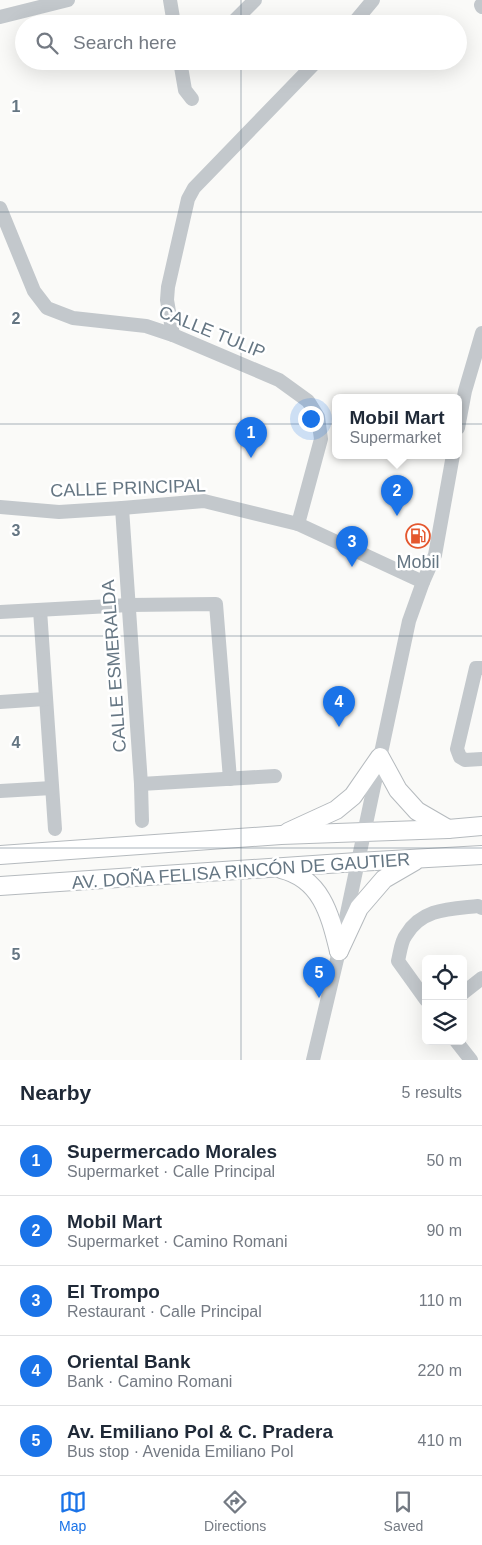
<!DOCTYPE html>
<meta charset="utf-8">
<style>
:root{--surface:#fff;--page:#f2f2f3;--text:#1f2937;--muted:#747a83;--line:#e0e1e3;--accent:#1a73e8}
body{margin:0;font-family:Helvetica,sans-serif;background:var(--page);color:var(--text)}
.controls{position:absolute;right:15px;bottom:15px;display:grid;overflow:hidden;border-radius:8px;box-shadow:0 5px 20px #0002}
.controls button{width:45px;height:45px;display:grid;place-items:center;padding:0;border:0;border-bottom:1px solid var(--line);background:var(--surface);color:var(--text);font:25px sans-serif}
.you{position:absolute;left:310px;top:418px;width:18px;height:18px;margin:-12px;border:4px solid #fff;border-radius:50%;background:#1a73e8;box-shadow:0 0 0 8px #1a73e833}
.badge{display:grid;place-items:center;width:32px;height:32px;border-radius:50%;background:var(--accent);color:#fff;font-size:16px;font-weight:700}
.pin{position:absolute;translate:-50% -41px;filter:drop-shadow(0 1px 2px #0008)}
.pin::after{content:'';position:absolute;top:26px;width:18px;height:15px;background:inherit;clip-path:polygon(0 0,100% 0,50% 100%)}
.popup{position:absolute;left:332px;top:394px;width:130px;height:65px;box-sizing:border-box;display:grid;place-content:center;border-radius:8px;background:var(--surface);filter:drop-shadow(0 1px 4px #0005);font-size:16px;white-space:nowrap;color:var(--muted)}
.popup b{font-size:19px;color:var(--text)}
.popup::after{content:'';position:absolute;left:50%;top:100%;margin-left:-10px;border:10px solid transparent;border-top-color:var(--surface)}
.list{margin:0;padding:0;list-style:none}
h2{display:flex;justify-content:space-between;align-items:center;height:65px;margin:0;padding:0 20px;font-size:21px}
h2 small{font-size:16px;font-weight:400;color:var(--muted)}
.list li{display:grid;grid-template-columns:32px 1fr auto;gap:15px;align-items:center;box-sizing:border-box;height:70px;padding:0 20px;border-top:1px solid var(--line)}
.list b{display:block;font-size:19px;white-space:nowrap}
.list p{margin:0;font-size:16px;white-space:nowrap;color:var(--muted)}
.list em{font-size:16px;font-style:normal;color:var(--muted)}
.icon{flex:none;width:28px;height:28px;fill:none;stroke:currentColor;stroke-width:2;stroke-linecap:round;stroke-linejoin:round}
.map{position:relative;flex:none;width:482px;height:1060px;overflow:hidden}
.search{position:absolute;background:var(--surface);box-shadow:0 5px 20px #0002;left:15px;right:15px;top:15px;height:55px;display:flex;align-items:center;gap:12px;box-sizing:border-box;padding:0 18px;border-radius:28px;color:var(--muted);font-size:19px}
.sheet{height:415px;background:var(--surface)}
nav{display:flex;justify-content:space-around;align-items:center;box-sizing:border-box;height:70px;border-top:1px solid var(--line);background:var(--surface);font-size:14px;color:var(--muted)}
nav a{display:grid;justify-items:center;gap:2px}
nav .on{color:var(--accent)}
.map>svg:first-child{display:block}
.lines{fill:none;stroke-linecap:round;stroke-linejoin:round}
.major-casing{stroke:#b5babe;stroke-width:20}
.minor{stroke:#c3c8cc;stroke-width:14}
.major{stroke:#fff;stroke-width:18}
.grid{fill:none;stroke:#657683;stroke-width:1;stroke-opacity:0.55}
.labels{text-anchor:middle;stroke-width:5;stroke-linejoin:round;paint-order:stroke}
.street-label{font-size:18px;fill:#657683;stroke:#fff}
.poi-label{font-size:18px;fill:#657683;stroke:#fff}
.grid-label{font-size:16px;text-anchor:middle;font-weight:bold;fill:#657683;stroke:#fff;stroke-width:5;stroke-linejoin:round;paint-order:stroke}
</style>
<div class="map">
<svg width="482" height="1060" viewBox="0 0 482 1060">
<rect width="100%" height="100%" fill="#fafaf8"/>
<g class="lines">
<g class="major-casing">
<g id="major">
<polyline points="288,832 336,810 353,796 380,757 398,790 417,811 448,829"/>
<polyline points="0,855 281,835 448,829 482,826"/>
<path d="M281,869C322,879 330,915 339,951"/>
<polyline points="0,886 357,862 482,855"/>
<polyline points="339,951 359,908 384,879 415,861"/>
</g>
</g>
<g class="minor">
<polyline points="170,0 174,24"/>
<polyline points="481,5 482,7"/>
<polyline points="0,17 68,0"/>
<polyline points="231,24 255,0"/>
<polyline points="353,24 373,0"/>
<polyline points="180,61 185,90 192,99"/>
<polyline points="0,208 34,291 47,308 73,318 146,326 173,335 279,380 308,401 318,417 321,439 298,524"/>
<polyline points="173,335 167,300 168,287 188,199 194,188 317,61"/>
<polyline points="458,428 465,391 482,333"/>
<polyline points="0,507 59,512 122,508 204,501 298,524 423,582"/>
<polyline points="122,508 141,784 142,821"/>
<polyline points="40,610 55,829"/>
<polyline points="0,612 129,605 216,604 230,779"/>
<polyline points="482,668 476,668 457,749 460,757 465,760 482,759"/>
<polyline points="0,702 45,699"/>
<polyline points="141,784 275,776"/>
<polyline points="0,791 52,788"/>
<polyline points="463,993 482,978"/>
<path d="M426,1000L398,961C400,953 401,941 406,935C422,908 451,909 478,906L482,908"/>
<polyline points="456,1041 471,1060"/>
<polyline points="313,1060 339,951 409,621 423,582 435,555 453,455"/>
</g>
<use href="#major" class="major"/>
</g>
<path class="grid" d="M241,0V24M241,61V1060M0,212H482M0,424H482M0,636H482M0,848H482"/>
<defs>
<g id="fuel-ring" transform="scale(1.25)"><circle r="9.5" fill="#fff" stroke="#e4572e" stroke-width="1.5"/><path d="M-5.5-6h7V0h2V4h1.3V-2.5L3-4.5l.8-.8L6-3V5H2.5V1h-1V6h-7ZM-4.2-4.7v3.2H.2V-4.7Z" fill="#e4572e"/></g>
</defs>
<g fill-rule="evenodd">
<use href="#fuel-ring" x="418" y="536"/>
</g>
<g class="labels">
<g class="street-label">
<text transform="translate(212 332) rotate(22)" y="6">CALLE TULIP</text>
<text transform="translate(128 488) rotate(-2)" y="6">CALLE PRINCIPAL</text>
<text transform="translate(114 666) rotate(-94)" y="6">CALLE ESMERALDA</text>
<text transform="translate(241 871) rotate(-4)" y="6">AV. DOÑA FELISA RINCÓN DE GAUTIER</text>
</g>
<g class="poi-label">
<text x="418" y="568">Mobil</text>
</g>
</g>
<g class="grid-label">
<text x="16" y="112">1</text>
<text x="16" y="324">2</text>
<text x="16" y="536">3</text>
<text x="16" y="748">4</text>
<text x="16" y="960">5</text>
</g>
</svg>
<div class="controls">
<button><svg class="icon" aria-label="locate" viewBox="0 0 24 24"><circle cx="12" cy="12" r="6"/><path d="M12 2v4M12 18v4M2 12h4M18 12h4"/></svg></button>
<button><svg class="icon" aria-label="layers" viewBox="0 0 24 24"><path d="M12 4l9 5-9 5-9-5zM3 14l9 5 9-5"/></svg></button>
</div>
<div class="you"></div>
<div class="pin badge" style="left:251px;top:458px">1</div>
<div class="pin badge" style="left:397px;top:516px">2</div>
<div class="popup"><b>Mobil Mart</b>Supermarket</div>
<div class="pin badge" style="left:352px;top:567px">3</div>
<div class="pin badge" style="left:339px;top:727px">4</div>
<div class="pin badge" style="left:319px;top:998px">5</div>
<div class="search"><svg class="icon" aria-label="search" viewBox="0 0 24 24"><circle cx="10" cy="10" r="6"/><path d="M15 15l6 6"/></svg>Search here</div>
</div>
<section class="sheet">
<h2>Nearby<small>5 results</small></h2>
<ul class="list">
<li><span class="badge">1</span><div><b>Supermercado Morales</b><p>Supermarket · Calle Principal</p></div><em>50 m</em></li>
<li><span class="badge">2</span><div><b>Mobil Mart</b><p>Supermarket · Camino Romani</p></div><em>90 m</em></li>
<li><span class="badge">3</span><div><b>El Trompo</b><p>Restaurant · Calle Principal</p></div><em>110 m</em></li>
<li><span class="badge">4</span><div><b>Oriental Bank</b><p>Bank · Camino Romani</p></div><em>220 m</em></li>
<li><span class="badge">5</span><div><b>Av. Emiliano Pol &amp; C. Pradera</b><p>Bus stop · Avenida Emiliano Pol</p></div><em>410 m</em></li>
</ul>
</section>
<nav>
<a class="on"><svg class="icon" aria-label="map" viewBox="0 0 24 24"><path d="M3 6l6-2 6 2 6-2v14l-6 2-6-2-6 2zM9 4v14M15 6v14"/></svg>Map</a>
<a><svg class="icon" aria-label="directions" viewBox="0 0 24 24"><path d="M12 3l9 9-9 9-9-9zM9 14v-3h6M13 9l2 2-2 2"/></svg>Directions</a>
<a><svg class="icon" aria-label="saved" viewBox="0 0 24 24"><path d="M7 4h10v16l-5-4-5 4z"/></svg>Saved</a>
</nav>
